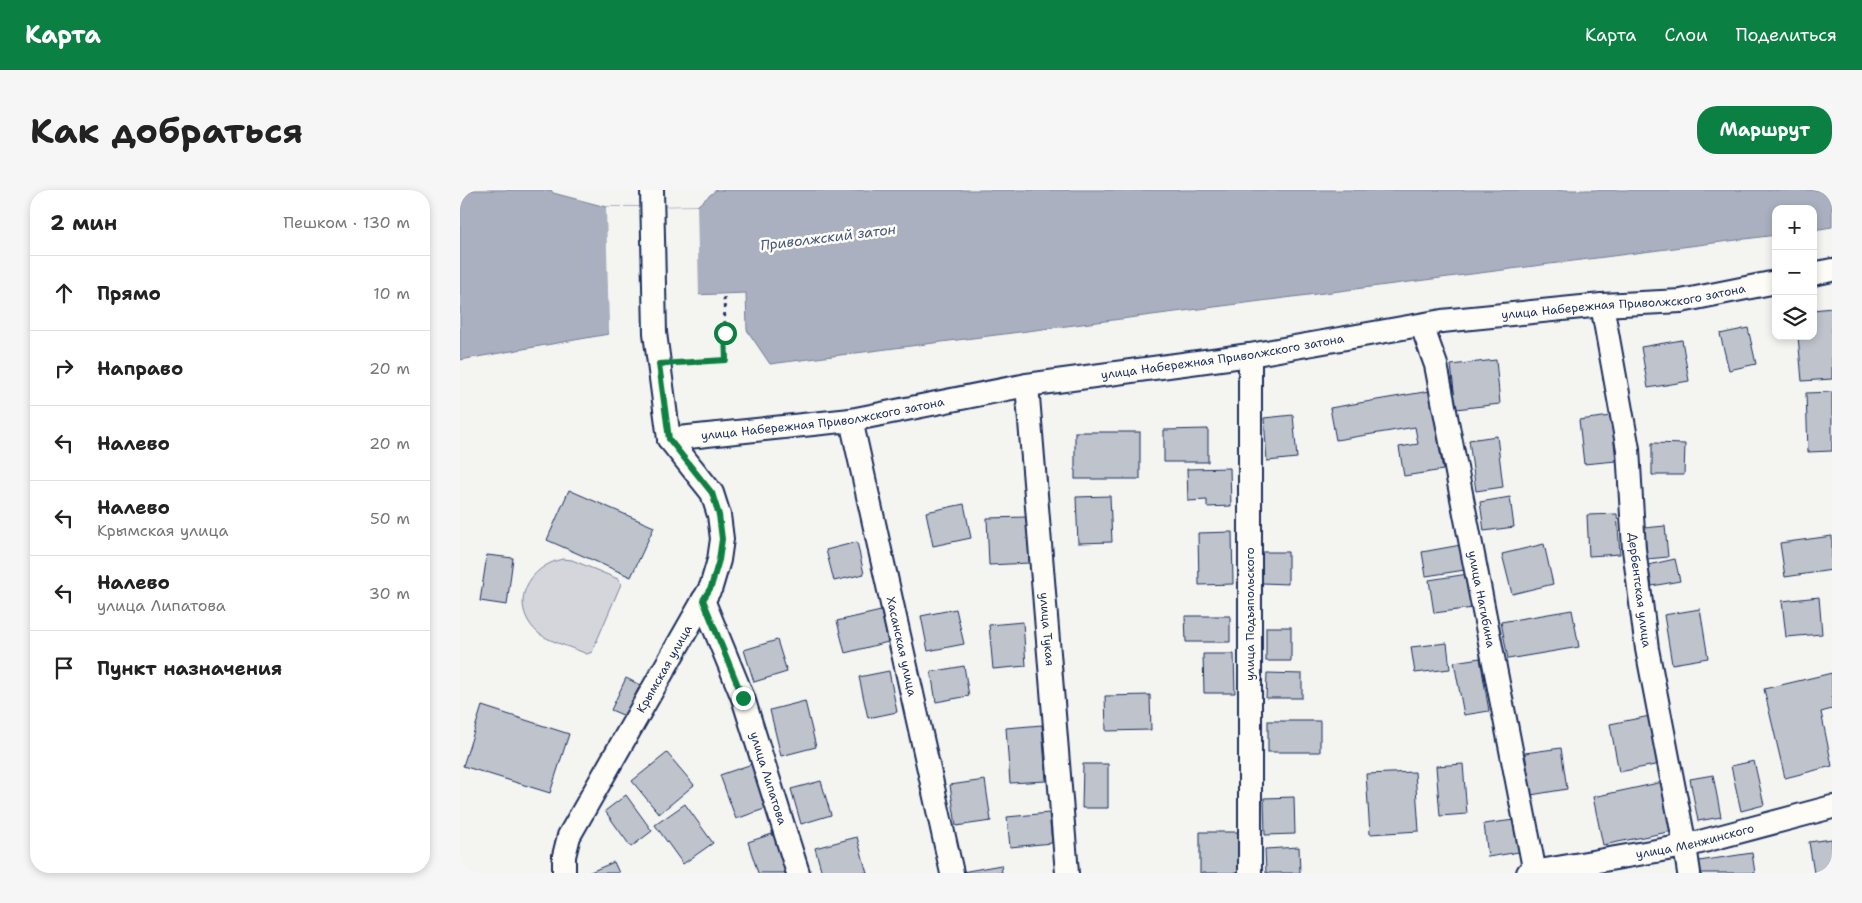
<!DOCTYPE html>
<html lang="ru">
<meta charset="utf-8">
<style>
:root{--surface:#fff;--page:#f6f6f6;--text:#222;--muted:#767676;--line:#e0e0e0;--accent:#0b8043}
body{margin:0;font-family:"Shantell Sans",sans-serif;background:var(--page);color:var(--text)}
.controls{position:absolute;right:15px;top:15px;display:grid;overflow:hidden;border-radius:10px;box-shadow:0 2px 8px #0003}
.controls button{width:45px;height:45px;display:grid;place-items:center;padding:0;border:0;border-bottom:1px solid var(--line);background:var(--surface);color:var(--text);font:25px sans-serif}
.stop{position:absolute;width:15px;height:15px;margin:-11px;border:4px solid #0b8043;border-radius:50%;background:#fff}
.stop.end{background:#0b8043;border-color:#fff;box-shadow:0 1px 5px #0008}
.list{margin:0;padding:0;list-style:none}
h2{display:flex;justify-content:space-between;align-items:center;height:65px;margin:0;padding:0 20px;font-size:21px}
h2 small{font-size:16px;font-weight:400;color:var(--muted)}
.list li{display:grid;grid-template-columns:32px 1fr auto;gap:15px;align-items:center;box-sizing:border-box;height:75px;padding:0 20px;border-top:1px solid var(--line)}
.list b{display:block;font-size:19px;white-space:nowrap}
.list p{margin:0;font-size:16px;white-space:nowrap;color:var(--muted)}
.list em{font-size:16px;font-style:normal;color:var(--muted)}
.icon{flex:none;width:28px;height:28px;fill:none;stroke:currentColor;stroke-width:2;stroke-linecap:round;stroke-linejoin:round}
.map{position:relative;flex:none;width:1372px;height:683px;overflow:hidden;border-radius:20px}
header{display:flex;align-items:center;gap:30px;box-sizing:border-box;height:70px;padding:0 25px;background:var(--accent);color:#fff}
header strong{font-size:24px}
nav{display:flex;gap:28px;margin-inline-start:auto;font-size:18px}
.intro{display:flex;align-items:center;justify-content:space-between;box-sizing:border-box;height:120px;padding:0 30px}
h1{margin:0;font-size:35px}
.button{padding:12px 22px;border-radius:20px;background:var(--accent);color:#fff;font-size:18px;font-weight:700}
main{display:flex;gap:30px;padding:0 30px}
aside{flex:1;background:var(--surface);border-radius:20px;box-shadow:0 2px 8px #0003}
.map>svg:first-child{display:block}
.green{fill:#d4d6db;stroke:#78829c}
.water{fill:#aab0bf;stroke:#717c98}
.pier{fill:#f4f4f1}
.building{fill:#bfc3cc;stroke:#1b2f5e}
.lines{fill:none;stroke-linecap:round;stroke-linejoin:round}
.minor-casing{stroke:#1b2f5e;stroke-width:26}
.path{stroke:#1b2f5e;stroke-width:3;stroke-dasharray:4 4;stroke-linecap:butt}
.minor{stroke:#fdfcf7;stroke-width:22}
.route{stroke:#0b8043;stroke-width:6}
.labels{text-anchor:middle;stroke-width:5;stroke-linejoin:round;paint-order:stroke}
.street-label{font-size:12px;fill:#1b2f5e;stroke:#fdfcf7}
.water-label{font-size:14px;font-style:italic;fill:#46567b;stroke:#fdfcf7}
</style>
<header>
<strong>Карта</strong>
<nav><a>Карта</a><a>Слои</a><a>Поделиться</a></nav>
</header>
<div class="intro"><h1>Как добраться</h1><a class="button">Маршрут</a></div>
<main>
<aside>
<h2>2 мин<small>Пешком · 130 m</small></h2>
<ul class="list">
<li><svg class="icon" aria-label="ahead" viewBox="0 0 24 24"><path d="M12 20V5M6 11l6-6 6 6"/></svg><div><b>Прямо</b></div><em>10 m</em></li>
<li><svg class="icon" aria-label="right" viewBox="0 0 24 24"><path d="M7 20v-9h11M14 6l5 5-5 5"/></svg><div><b>Направо</b></div><em>20 m</em></li>
<li><svg class="icon" aria-label="left" viewBox="0 0 24 24"><path d="M17 20v-9H6M10 6l-5 5 5 5"/></svg><div><b>Налево</b></div><em>20 m</em></li>
<li><svg class="icon" aria-label="left" viewBox="0 0 24 24"><path d="M17 20v-9H6M10 6l-5 5 5 5"/></svg><div><b>Налево</b><p>Крымская улица</p></div><em>50 m</em></li>
<li><svg class="icon" aria-label="left" viewBox="0 0 24 24"><path d="M17 20v-9H6M10 6l-5 5 5 5"/></svg><div><b>Налево</b><p>улица Липатова</p></div><em>30 m</em></li>
<li><svg class="icon" aria-label="arrive" viewBox="0 0 24 24"><path d="M6 21V4h12l-3 4 3 4H6"/></svg><div><b>Пункт назначения</b></div></li>
</ul>
</aside>
<div class="map">
<svg width="1372" height="683" viewBox="0 0 1372 683">
<rect width="100%" height="100%" fill="#f4f4f1"/>
<filter id="ink" filterUnits="userSpaceOnUse"><feTurbulence type="fractalNoise" baseFrequency=".02" numOctaves="2"/><feDisplacementMap in="SourceGraphic" scale="10" xChannelSelector="R" yChannelSelector="G"/><feConvolveMatrix kernelMatrix="1 2 1 2 8 2 1 2 1" color-interpolation-filters="sRGB"/></filter>
<g filter="url(#ink)">
<path class="green" d="M103,369L112,370L158,389L161,394L132,462L127,464C116,459 85,450 77,442C48,414 68,376 103,369Z"/>
<polygon class="water" points="0,0 91,0 93,3 146,17 237,16 256,0 1372,0 1372,37 1353,40 1353,19 1316,19 1316,45 310,174 287,140 286,103 149,108 149,144 0,170"/>
<polygon class="pier" points="237,16 239,107 151,111 152,144 149,144 146,17"/>
<g class="building">
<polygon points="1372,118 1372,189 1342,191 1338,146 1353,146 1353,120"/>
<polygon points="1288,138 1296,174 1269,180 1260,144"/>
<polygon points="1222,150 1229,191 1188,198 1181,157"/>
<polygon points="1036,170 1040,214 996,219 991,175"/>
<polygon points="970,201 983,280 944,286 939,257 958,254 955,237 876,250 870,218"/>
<polygon points="1372,202 1372,261 1348,262 1346,203"/>
<polygon points="833,225 837,268 807,271 804,228"/>
<polygon points="1151,226 1156,271 1124,274 1119,230"/>
<polygon points="748,239 748,272 704,272 704,240"/>
<rect x="615" y="242" width="65" height="47"/>
<polygon points="1037,246 1043,297 1016,301 1009,250"/>
<polygon points="1192,253 1225,254 1224,285 1192,285"/>
<polygon points="770,278 771,316 747,317 747,310 728,311 727,279"/>
<polygon points="109,300 194,337 171,387 87,350"/>
<polygon points="650,306 652,352 618,353 616,307"/>
<polygon points="1050,307 1054,337 1024,341 1020,312"/>
<polygon points="504,314 511,348 473,356 466,322"/>
<polygon points="1157,324 1160,364 1129,366 1127,325"/>
<polygon points="567,327 569,373 529,375 527,328"/>
<polygon points="1205,336 1208,367 1187,369 1184,338"/>
<polygon points="772,342 773,394 739,395 738,343"/>
<polygon points="1372,346 1372,380 1325,387 1320,353"/>
<polygon points="397,352 404,384 374,391 366,360"/>
<polygon points="1084,354 1093,394 1052,404 1042,364"/>
<polygon points="1001,355 1005,380 966,386 962,362"/>
<polygon points="802,362 828,362 828,394 802,393"/>
<polygon points="27,365 53,368 47,415 20,411"/>
<polygon points="1215,369 1220,391 1192,396 1188,375"/>
<polygon points="1008,384 1013,418 974,423 969,390"/>
<polygon points="1359,407 1362,444 1326,447 1322,411"/>
<polygon points="496,419 504,454 468,461 461,426"/>
<polygon points="1240,419 1248,468 1212,474 1204,425"/>
<polygon points="1112,420 1119,457 1048,469 1041,432"/>
<polygon points="421,421 428,452 385,463 377,431"/>
<polygon points="725,426 770,426 770,452 726,452"/>
<polygon points="563,432 566,476 533,479 529,435"/>
<rect x="806" y="437" width="25" height="34"/>
<polygon points="317,450 327,482 294,492 284,460"/>
<polygon points="987,453 990,479 955,483 951,457"/>
<polygon points="743,464 774,464 775,503 744,503"/>
<polygon points="1020,468 1029,521 1004,525 994,472"/>
<polygon points="504,476 509,506 476,512 471,482"/>
<polygon points="429,481 437,522 408,528 399,487"/>
<polygon points="807,483 842,484 842,508 806,508"/>
<polygon points="1372,483 1372,519 1361,522 1372,576 1325,588 1304,499"/>
<polygon points="166,488 180,495 165,526 151,520"/>
<polygon points="690,505 691,540 646,541 645,506"/>
<polygon points="345,511 356,557 321,566 310,520"/>
<polygon points="22,516 109,544 90,603 3,576"/>
<polygon points="1190,526 1200,574 1159,582 1150,534"/>
<rect x="808" y="531" width="52" height="31"/>
<polygon points="582,535 586,591 550,593 546,538"/>
<polygon points="1101,558 1107,599 1071,605 1065,563"/>
<polygon points="207,563 234,595 199,624 172,591"/>
<polygon points="1294,571 1304,615 1281,621 1271,576"/>
<polygon points="295,573 310,617 276,629 260,585"/>
<polygon points="623,574 648,574 648,618 622,618"/>
<polygon points="1003,574 1007,624 980,626 976,576"/>
<polygon points="955,582 959,641 910,644 906,584"/>
<polygon points="1253,585 1261,627 1238,631 1230,589"/>
<polygon points="525,590 531,631 496,636 490,595"/>
<polygon points="361,591 371,625 341,634 331,599"/>
<polygon points="1203,592 1213,641 1143,655 1133,607"/>
<polygon points="166,605 192,641 171,657 145,621"/>
<polygon points="834,607 835,644 805,645 804,608"/>
<polygon points="225,614 253,653 223,674 195,635"/>
<polygon points="589,623 592,653 550,657 547,627"/>
<polygon points="1054,630 1059,662 1028,667 1024,634"/>
<polygon points="321,641 333,683 298,683 288,652"/>
<polygon points="740,642 779,642 780,683 740,683"/>
<polygon points="397,647 407,683 362,683 355,658"/>
<polygon points="1372,649 1372,683 1354,683 1349,652"/>
<polygon points="839,657 840,683 806,683 805,659"/>
<polygon points="1292,663 1295,683 1241,683 1239,671"/>
<polygon points="154,672 159,683 128,683"/>
<polygon points="541,675 542,683 502,683 502,682"/>
</g>
<g class="lines">
<g class="minor-casing">
<g id="minor">
<polyline points="192,0 195,143 209,249"/>
<polyline points="1353,84 1372,80"/>
<path id="s1" d="M1142,115L1168,259L1174,359L1187,459L1225,656L1229,683"/>
<path id="s2" d="M962,136L976,175L1075,683"/>
<polyline points="790,165 790,683"/>
<path id="s3" d="M567,195L607,683"/>
<path id="s4" d="M391,230L492,683"/>
<path id="s5" d="M209,249L391,230L567,195L790,165L982,131L1142,115L1221,111L1316,92"/>
<path id="s6" d="M243,410L283,508L338,683"/>
<path id="s7" d="M104,683V666L109,646L251,397L259,370L262,349L259,325L252,303L209,249"/>
<path id="s8" d="M1068,683L1225,656L1372,617"/>
</g>
</g>
<polyline class="path" points="221,173 266,170 264,106"/>
<use href="#minor" class="minor"/>
</g>
</g>
<g class="lines" filter="url(#ink)">
<polyline class="route" points="265,143 266,170 199,174 209,249 252,303 259,325 262,349 259,370 251,397 243,410 283,508"/>
</g>
<g class="labels">
<g class="street-label">
<text dy="4" stroke="none"><textPath href="#s5" startOffset="965">улица Набережная Приволжского затона</textPath></text>
<text dy="4" stroke="none"><textPath href="#s5" startOffset="560">улица Набережная Приволжского затона</textPath></text>
<text dy="4" stroke="none"><textPath href="#s5" startOffset="155">улица Набережная Приволжского затона</textPath></text>
<text dy="4" stroke="none"><textPath href="#s1" startOffset="288">Дербентская улица</textPath></text>
<text dy="4" stroke="none"><textPath href="#s2" startOffset="280">улица Нагибина</textPath></text>
<text transform="translate(790 424) rotate(-90)" y="4">улица Подъяпольского</text>
<text dy="4" stroke="none"><textPath href="#s3" startOffset="245">улица Тукая</textPath></text>
<text dy="4" stroke="none"><textPath href="#s4" startOffset="232">Хасанская улица</textPath></text>
<text dy="4" stroke="none"><textPath href="#s7" startOffset="230">Крымская улица</textPath></text>
<text dy="4" stroke="none"><textPath href="#s6" startOffset="190">улица Липатова</textPath></text>
<text dy="4" stroke="none"><textPath href="#s8" startOffset="170">улица Менжинского</textPath></text>
</g>
<g class="water-label">
<text transform="translate(368 47) rotate(-7)" y="5">Приволжский затон</text>
</g>
</g>
</svg>
<div class="controls">
<button>+</button>
<button>−</button>
<button><svg class="icon" aria-label="layers" viewBox="0 0 24 24"><path d="M12 4l9 5-9 5-9-5zM3 14l9 5 9-5"/></svg></button>
</div>
<div class="stop" style="left:265px;top:143px"></div>
<div class="stop end" style="left:283px;top:508px"></div>
</div>
</main>
